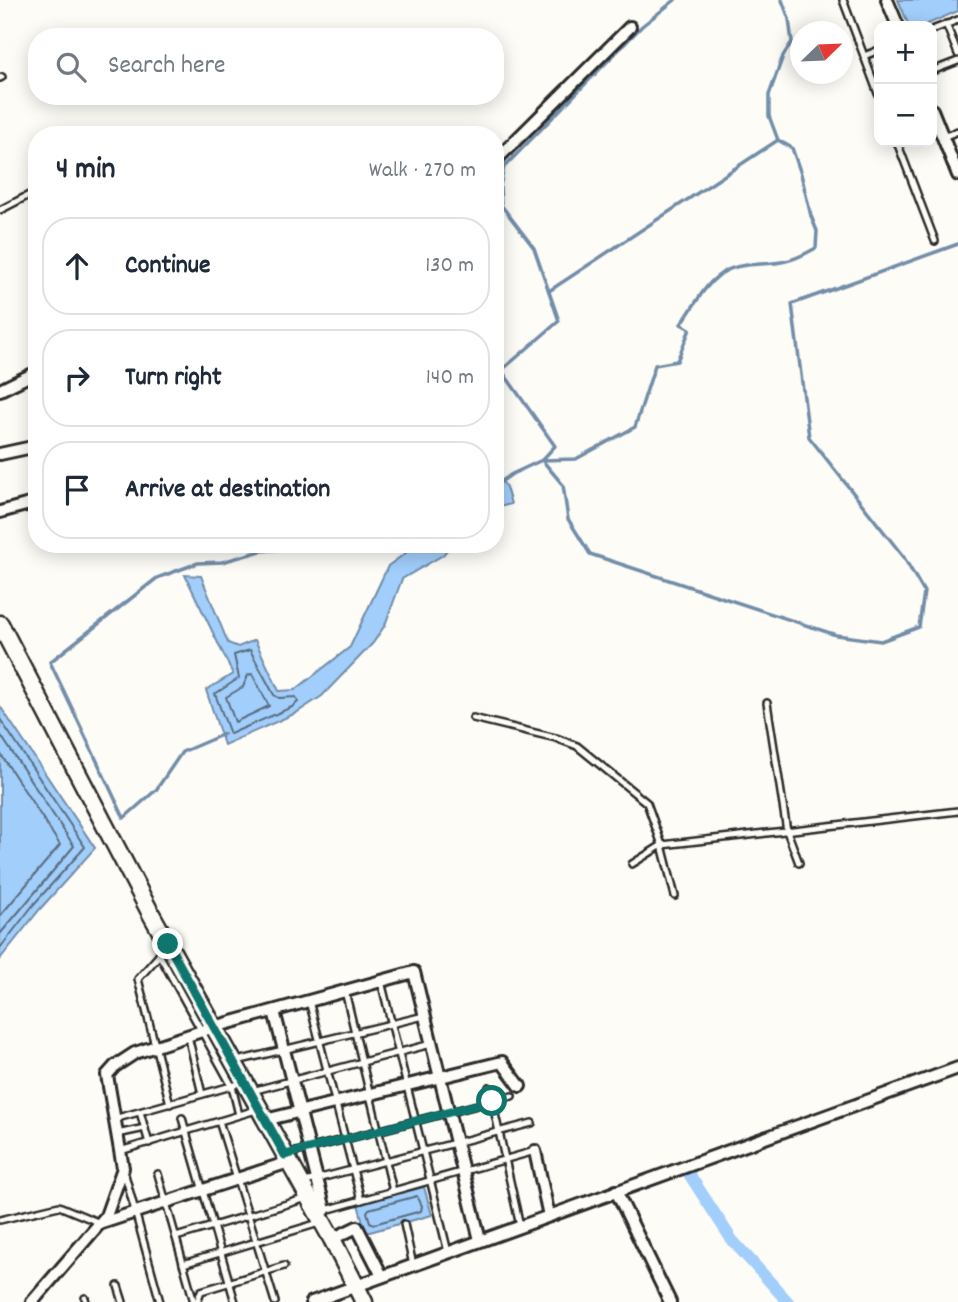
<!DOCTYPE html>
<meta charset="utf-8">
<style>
:root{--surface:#fff;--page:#f2f2f3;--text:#1f2937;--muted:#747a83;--line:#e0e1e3}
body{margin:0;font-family:Dekko,sans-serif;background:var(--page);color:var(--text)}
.controls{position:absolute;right:21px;top:21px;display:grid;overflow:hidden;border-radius:14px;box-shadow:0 4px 18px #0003}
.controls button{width:63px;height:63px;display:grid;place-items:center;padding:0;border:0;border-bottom:2px solid var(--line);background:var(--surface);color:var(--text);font:35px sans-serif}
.compass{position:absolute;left:790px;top:21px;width:63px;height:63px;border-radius:50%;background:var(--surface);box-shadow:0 4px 18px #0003;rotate:67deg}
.stop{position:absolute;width:21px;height:21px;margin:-16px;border:5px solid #0f766e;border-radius:50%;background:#fff}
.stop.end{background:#0f766e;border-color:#fff;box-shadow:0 2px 7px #0008}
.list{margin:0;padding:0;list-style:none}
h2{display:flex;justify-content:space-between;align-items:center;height:91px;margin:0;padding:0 28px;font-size:30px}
h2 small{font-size:23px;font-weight:400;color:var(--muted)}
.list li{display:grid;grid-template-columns:46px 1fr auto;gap:21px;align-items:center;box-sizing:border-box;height:98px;margin:0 14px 14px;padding:0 14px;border:2px solid var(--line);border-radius:28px}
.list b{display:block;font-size:26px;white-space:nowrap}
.list em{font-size:23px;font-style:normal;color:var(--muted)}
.icon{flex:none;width:38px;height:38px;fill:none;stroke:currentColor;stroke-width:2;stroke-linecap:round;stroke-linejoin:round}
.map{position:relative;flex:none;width:958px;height:1302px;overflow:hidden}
.search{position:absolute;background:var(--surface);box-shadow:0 4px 18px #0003;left:28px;top:28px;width:476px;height:77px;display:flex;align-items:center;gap:18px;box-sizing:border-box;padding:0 24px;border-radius:28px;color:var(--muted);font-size:26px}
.panel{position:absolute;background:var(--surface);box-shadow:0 4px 18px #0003;left:28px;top:126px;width:476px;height:427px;border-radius:28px}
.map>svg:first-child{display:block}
.water{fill:#a1cefb;stroke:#728da8;stroke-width:2}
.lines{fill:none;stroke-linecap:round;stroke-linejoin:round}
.shore{stroke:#5a6c7e;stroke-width:2}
.stream{stroke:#728da8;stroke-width:3.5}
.canal{stroke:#a1cefb;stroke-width:12}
.lane-casing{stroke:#2b2b2b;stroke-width:10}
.street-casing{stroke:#2b2b2b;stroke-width:16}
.secondary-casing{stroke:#2b2b2b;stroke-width:21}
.lane{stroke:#fdfcf7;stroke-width:5}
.street{stroke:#fdfcf7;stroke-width:10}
.secondary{stroke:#fdfcf7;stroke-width:16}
.route{stroke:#0f766e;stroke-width:9}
</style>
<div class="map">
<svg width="958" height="1302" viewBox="0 0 958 1302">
<rect width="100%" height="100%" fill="#fdfcf7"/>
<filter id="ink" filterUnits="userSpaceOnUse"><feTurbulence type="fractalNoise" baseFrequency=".0143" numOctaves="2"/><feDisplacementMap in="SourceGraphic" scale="14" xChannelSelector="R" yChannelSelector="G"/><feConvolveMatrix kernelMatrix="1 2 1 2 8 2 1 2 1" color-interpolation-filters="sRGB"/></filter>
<g filter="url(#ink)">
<g class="water">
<polygon points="898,0 958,0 958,11 923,26 909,26"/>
<polygon points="495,471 506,487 511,504 495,508"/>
<polygon points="418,544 452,544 443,555 402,579 385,625 373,643 322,696 296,713 224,745 206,690 233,674 185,575 201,576 228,643 238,647 255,640 279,691 295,690 350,647 388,566"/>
<polygon points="0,706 95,848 40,909 0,959"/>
<polygon points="424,1187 432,1215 366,1233 358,1204"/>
</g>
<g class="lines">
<g class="shore">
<polygon points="250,650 274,695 279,698 296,697 298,702 292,707 230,734 215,694 239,678 234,655"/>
<polygon points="252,674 269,706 235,722 226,697 243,687 248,675"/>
<polyline points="0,719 85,847 34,904 0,948"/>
<polyline points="0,734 74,846 0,934"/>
<polyline points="0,753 60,845 0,916"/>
<polygon points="417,1196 422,1206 421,1211 374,1224 370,1222 367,1212 369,1209"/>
</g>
<g class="stream">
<polyline points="549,291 778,140"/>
<path d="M502,371L555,446L542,460L576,459L635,427L655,365L677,361L690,329L681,324C693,309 702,288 718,276C737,260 763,267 786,261C797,259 807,253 816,248L817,231L811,216L801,174L792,148L778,140L769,116V95L783,56L792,42L789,19L782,0"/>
<polyline points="495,376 559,321 534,248 501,205 500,186 504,167 642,26 675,0"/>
<polyline points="495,486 512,474 542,460 563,485 568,519 590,554 836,635 881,641 919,627 924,592 903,556 809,437 792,304 958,244"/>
<polyline points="224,734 182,752 156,790 124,818 50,662 157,578 198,563 222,562 261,551 295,548 306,544"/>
</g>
<polyline class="canal" points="689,1174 732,1240 788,1302"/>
<g class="lane-casing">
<g id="lane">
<polyline points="843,0 879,96"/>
<polyline points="946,24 958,54"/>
<polyline points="932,30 958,20"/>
<polyline points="864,56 879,50"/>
<polyline points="932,71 958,61"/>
<polyline points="0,78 2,77"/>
<polyline points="943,137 958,131"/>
<polyline points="897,142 935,241"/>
<polyline points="0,210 37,191"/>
<polyline points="767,703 787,831 799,863"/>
<polyline points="473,718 556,738 577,746 647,803 662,845 958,811"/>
<polyline points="632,864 662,845 675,896"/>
<polyline points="162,952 138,979 170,1104"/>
<polyline points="159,954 232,1086 239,1115"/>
<polyline points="381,981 448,1252"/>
<polyline points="345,991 393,1191"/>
<polyline points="309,1001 361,1200"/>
<polyline points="188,1036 202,1094"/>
<polyline points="237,1061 424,1016"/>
<polyline points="489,1087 520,1226"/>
<polyline points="252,1091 431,1044"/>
<polyline points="140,1112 149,1143"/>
<polyline points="182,1118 235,1302"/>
<polyline points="114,1119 235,1085"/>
<polyline points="219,1121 275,1302"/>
<polyline points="117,1134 145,1128"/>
<polyline points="120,1151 256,1110"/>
<polyline points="288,1154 512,1096"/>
<polyline points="124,1171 160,1302"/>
<polyline points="158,1174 194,1302"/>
<polyline points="305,1182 532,1123"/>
<polyline points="326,1210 535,1151"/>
<polyline points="0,1220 59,1206 100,1223"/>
<polyline points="404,1224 413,1265"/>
<polyline points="176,1237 307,1198"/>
<polyline points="183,1264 319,1223"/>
<polyline points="118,1286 123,1302"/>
<polyline points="85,1298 86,1302"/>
<polyline points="197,1302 201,1291 284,1266"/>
</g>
</g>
<g class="street-casing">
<g id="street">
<polyline points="887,0 898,26"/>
<polyline points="932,110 958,175"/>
<polyline points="495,161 630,27"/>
<polyline points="0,390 37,372"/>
<polyline points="0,454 37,446"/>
<polyline points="0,512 37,502"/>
<polyline points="274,1011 325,1210"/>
<polyline points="265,1120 502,1062 520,1086"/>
<polyline points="535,1151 549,1216"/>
<polyline points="616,1191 670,1302"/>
<polyline points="102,1223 289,1162"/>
<polyline points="332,1239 357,1227 382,1276"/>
<polyline points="32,1302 106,1216 123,1168 107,1075 115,1066 135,1053 214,1027 414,972 480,1240"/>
<polyline points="312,1302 958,1068"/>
</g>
</g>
<g class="secondary-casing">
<polyline id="secondary" points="0,624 150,912 332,1239 364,1302"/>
</g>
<use href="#lane" class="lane"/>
<use href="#street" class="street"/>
<use href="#secondary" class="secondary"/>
</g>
</g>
<g class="lines" filter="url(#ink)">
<polyline class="route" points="168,944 285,1155 492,1101"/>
</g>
</svg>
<div class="controls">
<button>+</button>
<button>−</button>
</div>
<svg class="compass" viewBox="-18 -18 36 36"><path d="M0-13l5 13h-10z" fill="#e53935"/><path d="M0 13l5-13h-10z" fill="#747a83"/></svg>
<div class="stop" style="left:492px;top:1101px"></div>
<div class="stop end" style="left:168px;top:944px"></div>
<div class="search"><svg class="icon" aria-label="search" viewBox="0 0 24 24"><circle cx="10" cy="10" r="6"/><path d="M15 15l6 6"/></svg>Search here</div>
<section class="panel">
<h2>4 min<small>Walk · 270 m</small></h2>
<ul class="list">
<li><svg class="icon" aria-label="ahead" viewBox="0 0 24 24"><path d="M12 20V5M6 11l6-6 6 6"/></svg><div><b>Continue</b></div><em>130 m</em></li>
<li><svg class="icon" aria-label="right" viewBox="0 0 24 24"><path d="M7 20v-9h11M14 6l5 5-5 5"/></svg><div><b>Turn right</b></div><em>140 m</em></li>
<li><svg class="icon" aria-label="arrive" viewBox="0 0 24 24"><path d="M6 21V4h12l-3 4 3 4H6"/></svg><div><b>Arrive at destination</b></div></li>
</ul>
</section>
</div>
